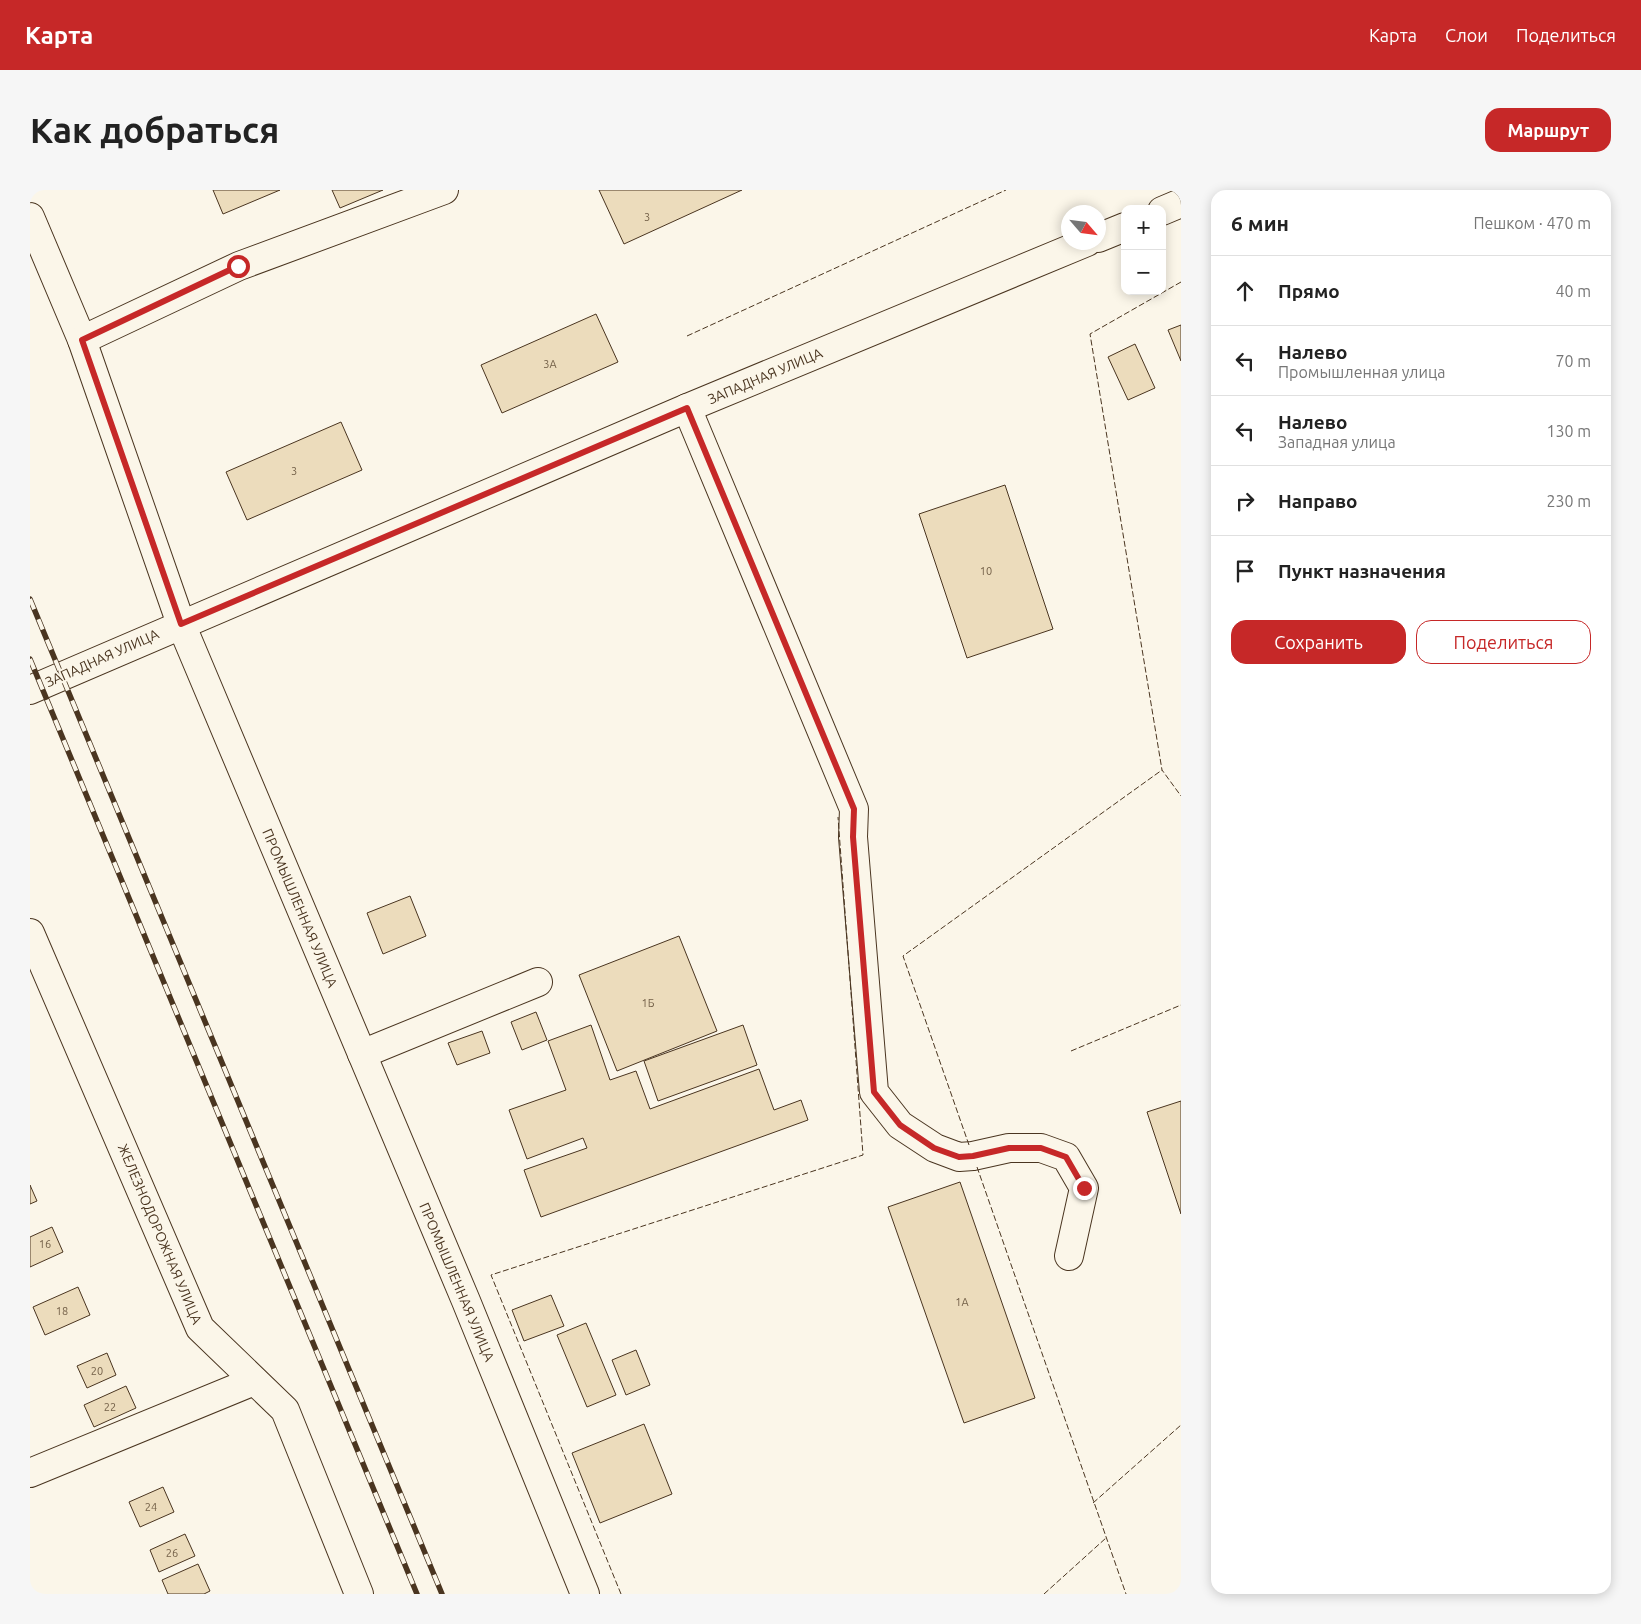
<!DOCTYPE html>
<html lang="ru">
<meta charset="utf-8">
<style>
:root{--surface:#fff;--page:#f6f6f6;--text:#222;--muted:#767676;--line:#e0e0e0;--accent:#c62828}
body{margin:0;font-family:Ubuntu,sans-serif;background:var(--page);color:var(--text)}
.controls{position:absolute;right:15px;top:15px;display:grid;overflow:hidden;border-radius:10px;box-shadow:0 2px 12px #0003}
.controls button{width:45px;height:45px;display:grid;place-items:center;padding:0;border:0;border-bottom:1px solid var(--line);background:var(--surface);color:var(--text);font:25px sans-serif}
.compass{position:absolute;left:1031px;top:15px;width:45px;height:45px;border-radius:50%;background:var(--surface);box-shadow:0 2px 12px #0003;rotate:118deg}
.stop{position:absolute;width:15px;height:15px;margin:-11px;border:4px solid #c62828;border-radius:50%;background:#fff}
.stop.end{background:#c62828;border-color:#fff;box-shadow:0 1px 5px #0008}
.list{margin:0;padding:0;list-style:none}
h2{display:flex;justify-content:space-between;align-items:center;height:65px;margin:0;padding:0 20px;font-size:21px}
h2 small{font-size:16px;font-weight:400;color:var(--muted)}
.list li{display:grid;grid-template-columns:32px 1fr auto;gap:15px;align-items:center;box-sizing:border-box;height:70px;padding:0 20px;border-top:1px solid var(--line)}
.list b{display:block;font-size:19px;white-space:nowrap}
.list p{margin:0;font-size:16px;white-space:nowrap;color:var(--muted)}
.list em{font-size:16px;font-style:normal;color:var(--muted)}
.actions{display:flex;gap:10px;padding:15px 20px}
.actions a{flex:1;padding:11px 0;border:1px solid var(--accent);border-radius:15px;text-align:center;font-size:18px;color:var(--accent)}
.actions .main{background:var(--accent);color:#fff}
.icon{flex:none;width:28px;height:28px;fill:none;stroke:currentColor;stroke-width:2;stroke-linecap:round;stroke-linejoin:round}
.map{position:relative;flex:none;width:1151px;height:1404px;overflow:hidden;border-radius:15px}
header{display:flex;align-items:center;gap:30px;box-sizing:border-box;height:70px;padding:0 25px;background:var(--accent);color:#fff}
header strong{font-size:24px}
nav{display:flex;gap:28px;margin-inline-start:auto;font-size:18px}
.intro{display:flex;align-items:center;justify-content:space-between;box-sizing:border-box;height:120px;padding:0 30px}
h1{margin:0;font-size:35px}
.button{padding:12px 22px;border-radius:15px;background:var(--accent);color:#fff;font-size:18px;font-weight:700}
main{display:flex;gap:30px;padding:0 30px}
aside{flex:1;background:var(--surface);border-radius:15px;box-shadow:0 2px 12px #0003}
.map>svg:first-child{display:block}
.building{fill:#ecdcbc;stroke:#4a3520}
.lines{fill:none;stroke-linecap:round;stroke-linejoin:round}
.minor-casing{stroke:#4a3520;stroke-width:30}
.major-casing{stroke:#4a3520;stroke-width:30}
.minor{stroke:#fbf6e9;stroke-width:28}
.major{stroke:#fbf6e9;stroke-width:28}
.rail-casing{stroke:#4a3520;stroke-width:5.5}
.rail{stroke:#fbf6e9;stroke-width:4;stroke-dasharray:11;stroke-linecap:butt}
.fence{stroke:#4a3520;stroke-width:1;stroke-dasharray:6 2.5;stroke-linecap:butt}
.route{stroke:#c62828;stroke-width:6}
.labels{text-anchor:middle;stroke-width:4;stroke-linejoin:round;paint-order:stroke}
.number-label{font-size:11px;fill:#725f47}
.street-label{font-size:14px;fill:#4a3520;stroke:#fbf6e9}
</style>
<header>
<strong>Карта</strong>
<nav><a>Карта</a><a>Слои</a><a>Поделиться</a></nav>
</header>
<div class="intro"><h1>Как добраться</h1><a class="button">Маршрут</a></div>
<main>
<div class="map">
<svg width="1151" height="1404" viewBox="0 0 1151 1404">
<rect width="100%" height="100%" fill="#fbf6e9"/>
<g class="building">
<polygon points="183,0 250,0 193,24"/>
<polygon points="302,0 353,0 310,18"/>
<polygon points="569,0 712,0 594,54"/>
<polygon points="566,124 588,172 472,223 451,175"/>
<polygon points="1151,135 1151,171 1138,140"/>
<polygon points="1105,154 1125,198 1098,210 1078,167"/>
<polygon points="311,232 332,280 217,330 196,282"/>
<polygon points="975,295 1023,439 937,468 889,324"/>
<polygon points="380,706 396,746 353,764 337,723"/>
<polygon points="649,746 687,841 587,881 549,785"/>
<polygon points="506,822 517,850 492,860 481,832"/>
<polygon points="561,835 580,890 606,881 620,919 729,879 744,920 771,910 778,930 511,1027 494,980 557,958 553,948 497,969 479,920 536,900 518,851"/>
<polygon points="713,835 727,875 628,911 614,871"/>
<polygon points="452,841 460,863 427,875 418,853"/>
<polygon points="1151,911 1151,1024 1117,922"/>
<polygon points="930,992 1005,1208 934,1233 858,1017"/>
<polygon points="0,995 7,1011 0,1014"/>
<polygon points="22,1037 33,1062 0,1077 0,1047"/>
<polygon points="48,1097 60,1125 15,1145 3,1117"/>
<polygon points="521,1105 534,1136 494,1151 482,1120"/>
<polygon points="556,1133 586,1205 557,1217 527,1145"/>
<polygon points="606,1160 620,1195 596,1205 582,1170"/>
<polygon points="77,1163 86,1185 57,1198 47,1176"/>
<polygon points="96,1196 106,1218 64,1237 54,1215"/>
<polygon points="614,1234 642,1304 570,1333 542,1263"/>
<polygon points="133,1297 144,1322 110,1337 99,1312"/>
<polygon points="155,1344 165,1366 129,1382 120,1360"/>
<polygon points="168,1374 180,1401 174,1404 138,1404 132,1390"/>
</g>
<g class="lines">
<g class="minor-casing">
<g id="minor">
<polyline points="0,27 52,150 151,434 436,1111 555,1404"/>
<polyline points="52,150 209,76 414,0"/>
<polyline points="657,218 824,619 823,647 844,902 870,935 905,958 929,967 943,966 979,958 1011,958 1036,967 1054,998 1039,1066"/>
<polyline points="0,743 170,1138 255,1220 329,1404"/>
<polyline points="332,864 508,792"/>
<polyline points="0,1283 224,1191"/>
</g>
</g>
<g class="major-casing">
<g id="major">
<polyline points="1132,21 1151,13"/>
<polyline points="1068,48 1095,37"/>
<polyline points="0,500 657,218 1057,52"/>
</g>
</g>
<use href="#minor" class="minor"/>
<use href="#major" class="major"/>
<g class="rail-casing">
<g id="rail">
<polyline points="0,409 412,1404"/>
<polyline points="0,469 387,1404"/>
</g>
</g>
<use href="#rail" class="rail"/>
<g class="fence">
<polyline points="1151,92 1060,144 1132,580 1151,606"/>
<polyline points="657,146 976,0"/>
<polyline points="1041,861 1151,815"/>
<polyline points="939,955 873,766 1132,580"/>
<polyline points="947,977 1096,1404"/>
<polyline points="1063,1313 1151,1235"/>
<polyline points="591,1404 461,1085 833,965 808,627"/>
<polyline points="1014,1404 1076,1348"/>
</g>
</g>
<g class="lines">
<polyline class="route" points="208,76 52,150 151,434 657,218 824,619 823,647 844,902 870,935 904,958 929,967 943,966 979,958 1011,958 1036,967 1054,998"/>
</g>
<g class="labels">
<g class="number-label">
<text x="617" y="31">3</text>
<text x="520" y="178">3А</text>
<text x="264" y="285">3</text>
<text x="956" y="385">10</text>
<text x="618" y="817">1Б</text>
<text x="15" y="1058">16</text>
<text x="932" y="1116">1А</text>
<text x="32" y="1125">18</text>
<text x="67" y="1185">20</text>
<text x="80" y="1221">22</text>
<text x="121" y="1321">24</text>
<text x="142" y="1367">26</text>
</g>
<g class="street-label">
<text transform="translate(735 186) rotate(-23)" y="5">ЗАПАДНАЯ УЛИЦА</text>
<text transform="translate(72 468) rotate(-24)" y="5">ЗАПАДНАЯ УЛИЦА</text>
<text transform="translate(270 718) rotate(67)" y="5">ПРОМЫШЛЕННАЯ УЛИЦА</text>
<text transform="translate(130 1044) rotate(67)" y="5">ЖЕЛЕЗНОДОРОЖНАЯ УЛИЦА</text>
<text transform="translate(427 1092) rotate(67)" y="5">ПРОМЫШЛЕННАЯ УЛИЦА</text>
</g>
</g>
</svg>
<div class="controls">
<button>+</button>
<button>−</button>
</div>
<svg class="compass" viewBox="-18 -18 36 36"><path d="M0-13l5 13h-10z" fill="#e53935"/><path d="M0 13l5-13h-10z" fill="#767676"/></svg>
<div class="stop" style="left:208px;top:76px"></div>
<div class="stop end" style="left:1054px;top:998px"></div>
</div>
<aside>
<h2>6 мин<small>Пешком · 470 m</small></h2>
<ul class="list">
<li><svg class="icon" aria-label="ahead" viewBox="0 0 24 24"><path d="M12 20V5M6 11l6-6 6 6"/></svg><div><b>Прямо</b></div><em>40 m</em></li>
<li><svg class="icon" aria-label="left" viewBox="0 0 24 24"><path d="M17 20v-9H6M10 6l-5 5 5 5"/></svg><div><b>Налево</b><p>Промышленная улица</p></div><em>70 m</em></li>
<li><svg class="icon" aria-label="left" viewBox="0 0 24 24"><path d="M17 20v-9H6M10 6l-5 5 5 5"/></svg><div><b>Налево</b><p>Западная улица</p></div><em>130 m</em></li>
<li><svg class="icon" aria-label="right" viewBox="0 0 24 24"><path d="M7 20v-9h11M14 6l5 5-5 5"/></svg><div><b>Направо</b></div><em>230 m</em></li>
<li><svg class="icon" aria-label="arrive" viewBox="0 0 24 24"><path d="M6 21V4h12l-3 4 3 4H6"/></svg><div><b>Пункт назначения</b></div></li>
</ul>
<div class="actions"><a class="main">Сохранить</a><a>Поделиться</a></div>
</aside>
</main>
